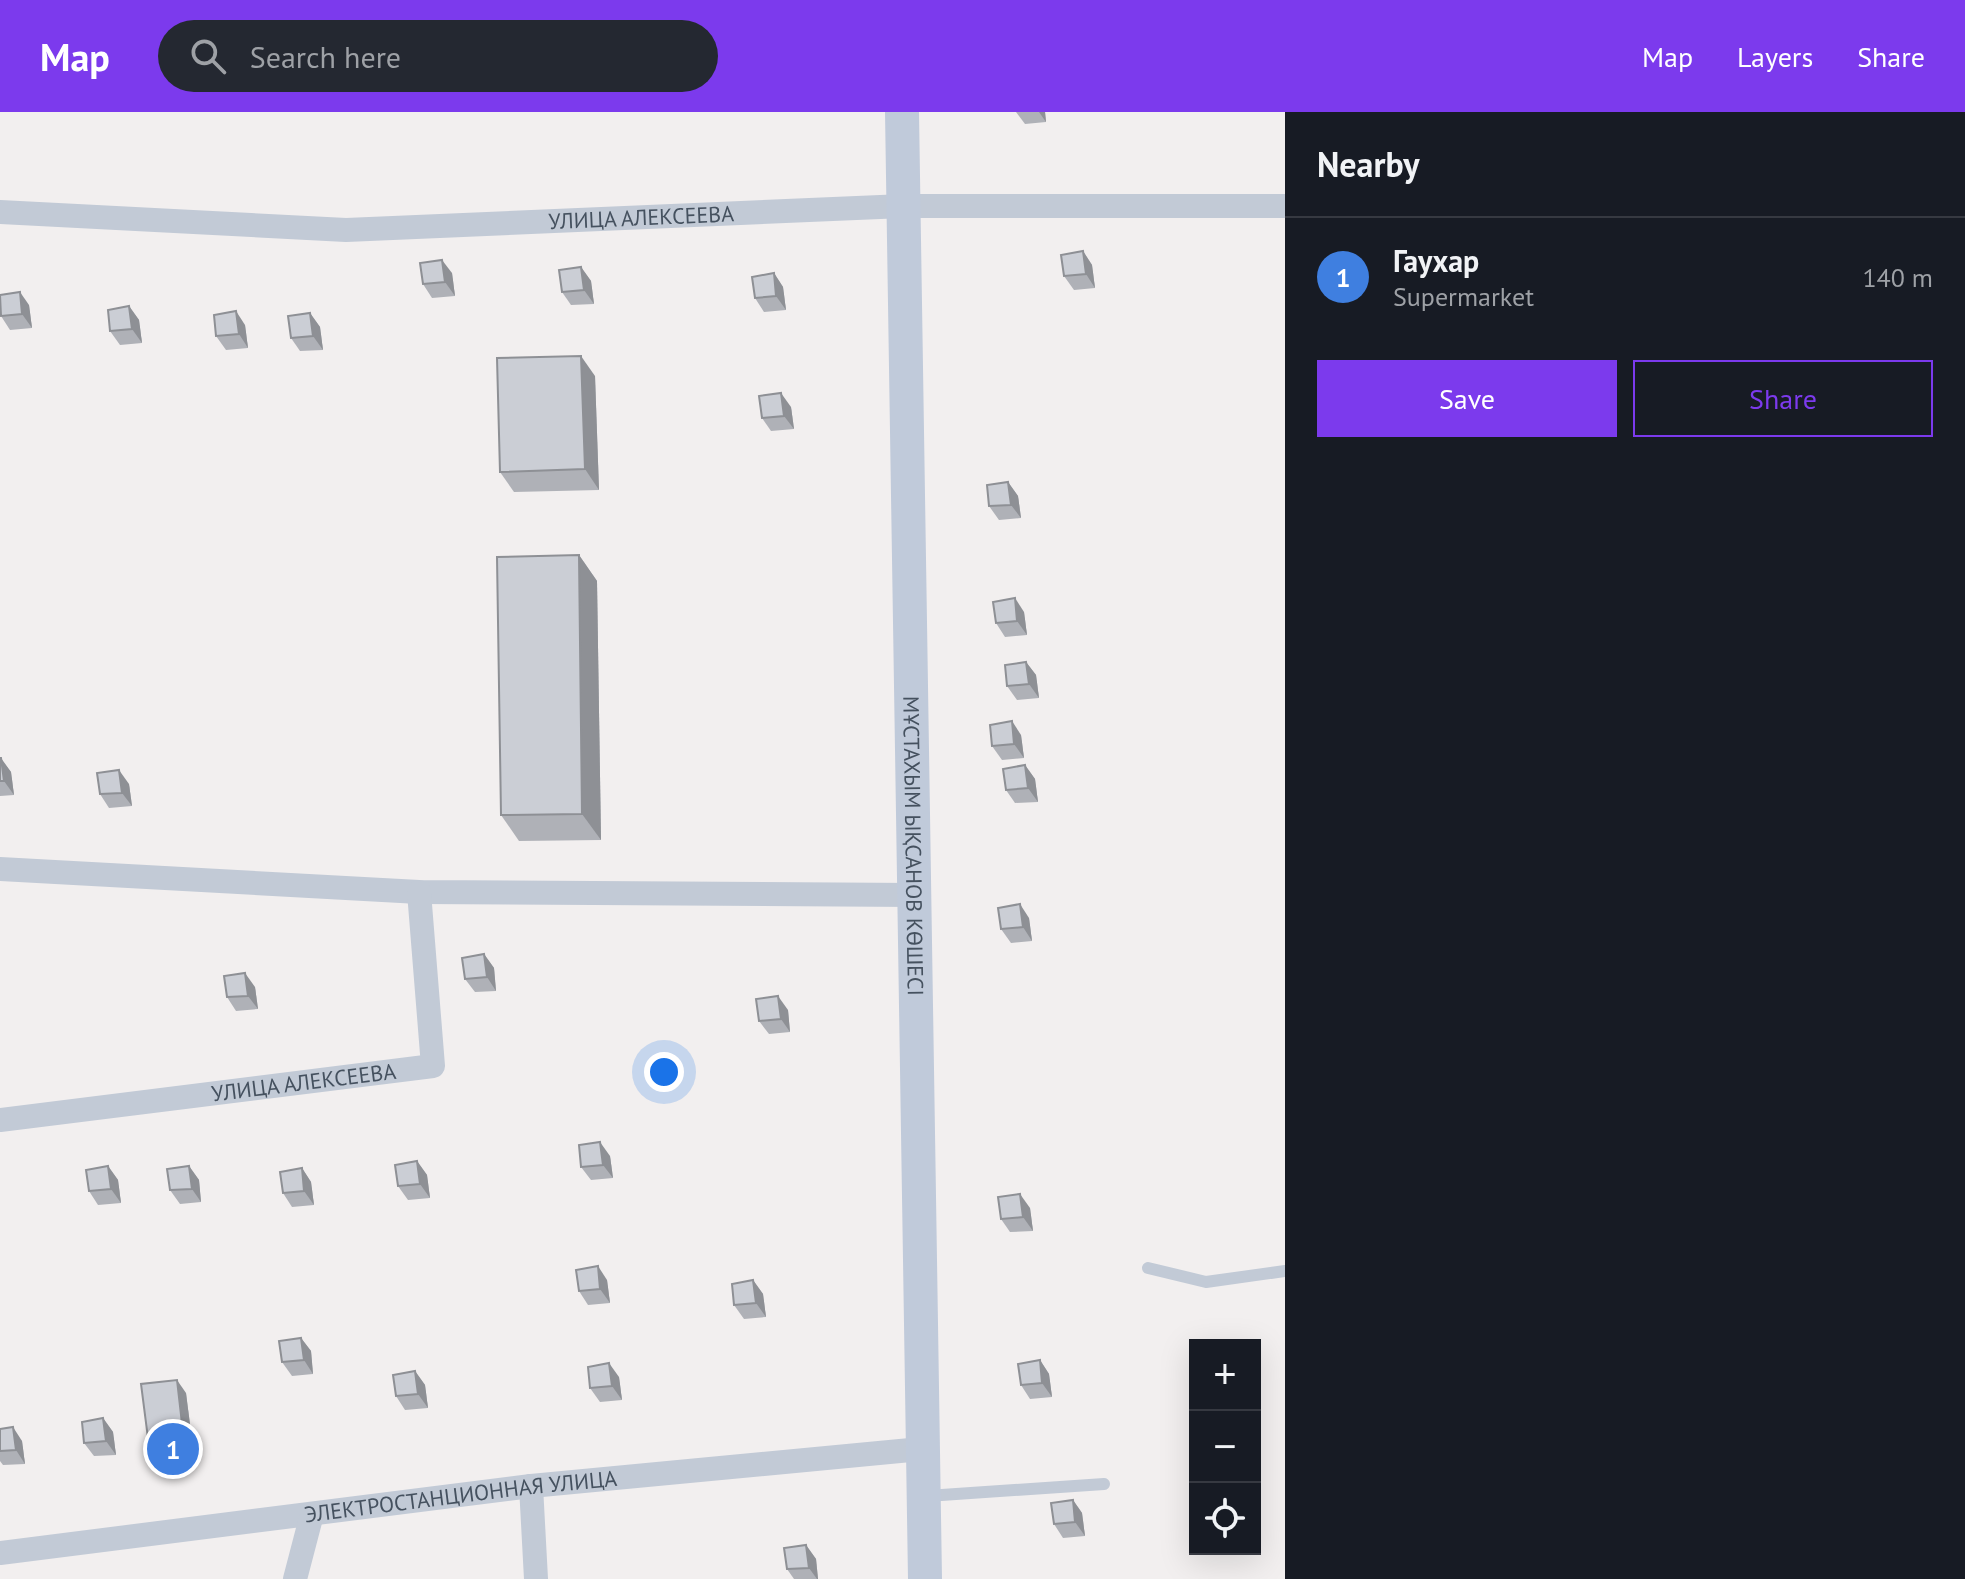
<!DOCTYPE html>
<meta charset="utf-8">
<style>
:root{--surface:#171b24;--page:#242831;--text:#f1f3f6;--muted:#9ea1a6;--line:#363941;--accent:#7c3aed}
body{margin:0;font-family:"PT Sans",sans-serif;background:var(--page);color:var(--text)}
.controls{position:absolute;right:24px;bottom:24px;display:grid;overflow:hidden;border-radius:0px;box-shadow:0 8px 32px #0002}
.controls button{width:72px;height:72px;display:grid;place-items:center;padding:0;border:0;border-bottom:2px solid var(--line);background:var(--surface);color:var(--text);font:40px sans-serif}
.you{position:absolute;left:664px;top:960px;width:28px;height:28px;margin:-20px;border:6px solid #fff;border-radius:50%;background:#1a73e8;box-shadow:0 0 0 12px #1a73e833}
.badge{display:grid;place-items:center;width:52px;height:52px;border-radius:50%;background:var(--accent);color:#fff;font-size:26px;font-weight:700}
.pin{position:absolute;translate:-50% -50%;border:4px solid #fff;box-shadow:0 2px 8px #0006}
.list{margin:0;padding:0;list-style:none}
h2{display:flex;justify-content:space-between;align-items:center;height:104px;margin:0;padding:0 32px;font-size:34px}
h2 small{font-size:26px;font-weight:400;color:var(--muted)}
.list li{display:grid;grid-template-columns:52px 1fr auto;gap:24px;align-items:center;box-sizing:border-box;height:120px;padding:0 32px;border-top:2px solid var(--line)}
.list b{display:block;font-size:30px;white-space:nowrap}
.list p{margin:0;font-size:26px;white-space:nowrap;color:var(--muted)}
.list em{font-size:26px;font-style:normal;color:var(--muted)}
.actions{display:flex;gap:16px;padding:24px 32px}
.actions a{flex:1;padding:18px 0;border:2px solid var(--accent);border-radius:0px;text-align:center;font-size:28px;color:var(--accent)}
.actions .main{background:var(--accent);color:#fff}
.icon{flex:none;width:44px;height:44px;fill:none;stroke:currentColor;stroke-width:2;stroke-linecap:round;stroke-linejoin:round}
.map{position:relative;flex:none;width:1285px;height:1467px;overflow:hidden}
header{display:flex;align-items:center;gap:48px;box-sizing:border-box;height:112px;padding:0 40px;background:var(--accent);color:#fff}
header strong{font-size:38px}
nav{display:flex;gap:44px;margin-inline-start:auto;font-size:28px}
.search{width:560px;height:72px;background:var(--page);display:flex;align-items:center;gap:20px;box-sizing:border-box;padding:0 28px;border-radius:44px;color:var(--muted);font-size:30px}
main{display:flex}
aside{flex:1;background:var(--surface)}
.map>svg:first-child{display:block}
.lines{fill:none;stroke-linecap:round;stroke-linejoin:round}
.service{stroke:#c2cad6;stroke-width:12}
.minor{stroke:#c2cad6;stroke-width:24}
.secondary{stroke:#c0cada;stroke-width:34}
.wall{fill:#afb1b7}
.shaded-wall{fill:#8e9095}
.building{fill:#cbced5;stroke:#8e9095;stroke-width:2}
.labels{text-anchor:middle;stroke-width:6;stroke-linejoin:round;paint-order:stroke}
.street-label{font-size:22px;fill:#45515f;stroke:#fff}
</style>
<header>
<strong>Map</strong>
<div class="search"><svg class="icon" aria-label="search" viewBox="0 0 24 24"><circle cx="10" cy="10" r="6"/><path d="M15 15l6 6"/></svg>Search here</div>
<nav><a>Map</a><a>Layers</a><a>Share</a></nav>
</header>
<main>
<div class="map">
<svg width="1285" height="1467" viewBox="0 0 1285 1467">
<rect width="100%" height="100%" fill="#f2efef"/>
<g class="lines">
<g class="service">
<polyline points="1148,1156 1206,1170 1285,1159"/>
<polyline points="927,1384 1104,1372"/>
</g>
<g class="minor">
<path id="s1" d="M0,100L346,118L904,94H1285"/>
<polyline points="0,757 419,780 915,783"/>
<path id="s2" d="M0,1008L433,954L419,780"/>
<polyline points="531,1374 536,1467"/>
<path id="s3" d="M0,1441L531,1374L921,1337"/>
<polyline points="295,1467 312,1402"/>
</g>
<path class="secondary" id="s4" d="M902,0L925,1467"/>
</g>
<g class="wall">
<polygon points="1016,0 1045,0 1046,10 1025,12"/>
<polygon points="1083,139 1092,153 1095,176 1074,178 1064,164"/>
<polygon points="581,155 591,169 594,192 571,193 562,180"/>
<polygon points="452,161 455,184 432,186 423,172"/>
<polygon points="774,161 783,175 786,198 764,200 755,186"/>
<polygon points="29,193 32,216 10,218 1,204"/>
<polygon points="129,194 139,208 142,231 120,233 110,219"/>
<polygon points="310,201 320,215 323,238 300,239 291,226"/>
<polygon points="245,213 248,236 226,238 216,224"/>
<polygon points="595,264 599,378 514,380 500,360"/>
<polygon points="791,295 794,317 771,319 762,306"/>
<polygon points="1008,370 1018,384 1021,406 999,408 989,394"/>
<polygon points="579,443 597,469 601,728 519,729 501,703"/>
<polygon points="1024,500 1027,523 1005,525 996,511"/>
<polygon points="1026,550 1036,563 1039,586 1017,588 1007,574"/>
<polygon points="1021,623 1024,646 1002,648 992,634"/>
<polygon points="0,646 11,660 14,683 0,684"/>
<polygon points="1025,653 1035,667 1038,690 1015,691 1006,678"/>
<polygon points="129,672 132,694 109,696 100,682"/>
<polygon points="1029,806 1032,829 1011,831 1001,817"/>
<polygon points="484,842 494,856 496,879 475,880 465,867"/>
<polygon points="255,875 258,897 236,899 227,885"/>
<polygon points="788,898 790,920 769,922 759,909"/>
<polygon points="610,1044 613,1066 591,1068 581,1055"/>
<polygon points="417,1049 427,1063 430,1086 408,1088 398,1074"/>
<polygon points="108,1054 118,1068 121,1091 98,1093 89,1079"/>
<polygon points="189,1054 199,1068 201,1090 180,1092 170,1078"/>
<polygon points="302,1056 311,1070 314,1093 292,1095 283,1081"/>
<polygon points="1030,1096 1033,1119 1010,1120 1001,1107"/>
<polygon points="607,1168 610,1191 588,1193 579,1179"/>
<polygon points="753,1168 763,1182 766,1205 744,1207 734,1193"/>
<polygon points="301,1226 311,1239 313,1262 292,1264 282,1250"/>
<polygon points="1040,1248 1049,1262 1052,1285 1030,1287 1021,1273"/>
<polygon points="415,1259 425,1273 428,1296 405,1298 396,1284"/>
<polygon points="619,1265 622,1288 600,1290 590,1276"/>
<polygon points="186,1281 195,1352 159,1356 150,1342"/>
<polygon points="103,1306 113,1320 116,1343 94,1344 84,1331"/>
<polygon points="0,1317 22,1329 25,1352 3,1353 0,1349"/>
<polygon points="1073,1388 1082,1401 1085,1424 1063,1426 1054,1412"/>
<polygon points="806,1433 816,1447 818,1467 794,1467 787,1457"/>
</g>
<g class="shaded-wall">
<polygon points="1039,0 1045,0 1046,10"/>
<polygon points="1083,139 1092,153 1095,176 1086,162"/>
<polygon points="442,148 452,161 455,184 445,170"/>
<polygon points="581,155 591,169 594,192 584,178"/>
<polygon points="774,161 783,175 786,198 776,184"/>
<polygon points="20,180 29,193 32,216 22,202"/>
<polygon points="129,194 139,208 142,231 132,217"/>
<polygon points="236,199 245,213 248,236 239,222"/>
<polygon points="310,201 320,215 323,238 313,224"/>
<polygon points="581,244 595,264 599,378 585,357"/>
<polygon points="781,281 791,295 794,317 784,304"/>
<polygon points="1008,370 1018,384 1021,406 1011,393"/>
<polygon points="579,443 597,469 601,728 582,702"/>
<polygon points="1015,486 1024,500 1027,523 1017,509"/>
<polygon points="1026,550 1036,563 1039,586 1029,572"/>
<polygon points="1012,609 1021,623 1024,646 1014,632"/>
<polygon points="1,646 11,660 14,683 4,669"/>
<polygon points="1025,653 1035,667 1038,690 1028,676"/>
<polygon points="119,658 129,672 132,694 122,681"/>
<polygon points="1020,792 1029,806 1032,829 1023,815"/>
<polygon points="484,842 494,856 496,879 487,865"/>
<polygon points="245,861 255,875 258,897 248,884"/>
<polygon points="778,884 788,898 790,920 781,907"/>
<polygon points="600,1030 610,1044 613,1066 603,1053"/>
<polygon points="417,1049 427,1063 430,1086 420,1072"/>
<polygon points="108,1054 118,1068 121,1091 111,1077"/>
<polygon points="189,1054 199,1068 201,1090 192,1077"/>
<polygon points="302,1056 311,1070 314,1093 304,1079"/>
<polygon points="1020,1082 1030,1096 1033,1119 1023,1105"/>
<polygon points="598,1154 607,1168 610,1191 600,1177"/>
<polygon points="753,1168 763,1182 766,1205 756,1191"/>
<polygon points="301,1226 311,1239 313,1262 304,1248"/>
<polygon points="1040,1248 1049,1262 1052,1285 1042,1271"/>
<polygon points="609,1251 619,1265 622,1288 612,1274"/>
<polygon points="415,1259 425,1273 428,1296 418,1282"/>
<polygon points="177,1268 186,1281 195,1352 185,1338"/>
<polygon points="103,1306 113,1320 116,1343 106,1329"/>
<polygon points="13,1315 22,1329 25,1352 16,1338"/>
<polygon points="1073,1388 1082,1401 1085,1424 1075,1410"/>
<polygon points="806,1433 816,1447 818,1467 817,1467 809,1456"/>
</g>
<g class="building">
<polygon points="1083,139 1086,162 1064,164 1061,143"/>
<polygon points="442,148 445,170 423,172 420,151"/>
<polygon points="581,155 584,178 562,180 559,158"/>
<polygon points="774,161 776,184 755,186 752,165"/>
<polygon points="20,180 22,202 1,204 0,183"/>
<polygon points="129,194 132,217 110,219 108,198"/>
<polygon points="236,199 239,222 216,224 214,203"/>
<polygon points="310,201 313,224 291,226 288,204"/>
<polygon points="581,244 585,357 500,360 497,246"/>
<polygon points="781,281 784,304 762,306 759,284"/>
<polygon points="1008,370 1011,393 989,394 987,373"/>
<polygon points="579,443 582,702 501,703 497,445"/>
<polygon points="1015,486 1017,509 996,511 993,490"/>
<polygon points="1026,550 1029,572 1007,574 1005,553"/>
<polygon points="1012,609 1014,632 992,634 990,613"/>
<polygon points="0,646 1,646 4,669 0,669"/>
<polygon points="1025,653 1028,676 1006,678 1003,657"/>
<polygon points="119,658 122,681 100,682 97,661"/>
<polygon points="1020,792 1023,815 1001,817 998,796"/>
<polygon points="484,842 487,865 465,867 462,846"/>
<polygon points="245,861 248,884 227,885 224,864"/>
<polygon points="778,884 781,907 759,909 756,887"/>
<polygon points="600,1030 603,1053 581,1055 579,1033"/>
<polygon points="417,1049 420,1072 398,1074 395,1053"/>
<polygon points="108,1054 111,1077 89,1079 86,1058"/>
<polygon points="189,1054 192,1077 170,1078 167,1057"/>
<polygon points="302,1056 304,1079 283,1081 280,1060"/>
<polygon points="1020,1082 1023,1105 1001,1107 998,1085"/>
<polygon points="598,1154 600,1177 579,1179 576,1158"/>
<polygon points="753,1168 756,1191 734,1193 732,1172"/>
<polygon points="301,1226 304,1248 282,1250 279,1229"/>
<polygon points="1040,1248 1042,1271 1021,1273 1018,1252"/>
<polygon points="609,1251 612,1274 590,1276 588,1255"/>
<polygon points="415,1259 418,1282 396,1284 393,1263"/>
<polygon points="177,1268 185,1338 150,1342 141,1272"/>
<polygon points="103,1306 106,1329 84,1331 82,1310"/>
<polygon points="13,1315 16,1338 0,1339 0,1317"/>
<polygon points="1073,1388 1075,1410 1054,1412 1051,1391"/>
<polygon points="806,1433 809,1456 787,1457 784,1436"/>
</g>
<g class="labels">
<g class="street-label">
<text dy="8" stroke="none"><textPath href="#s1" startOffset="642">УЛИЦА АЛЕКСЕЕВА</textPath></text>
<text dy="8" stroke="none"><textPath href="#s4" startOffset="734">МҰСТАХЫМ ЫҚСАНОВ КӨШЕСІ</textPath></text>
<text dy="8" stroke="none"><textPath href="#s2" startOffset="306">УЛИЦА АЛЕКСЕЕВА</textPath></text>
<text dy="8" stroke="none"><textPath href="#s3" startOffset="464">ЭЛЕКТРОСТАНЦИОННАЯ УЛИЦА</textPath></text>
</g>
</g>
</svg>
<div class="controls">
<button>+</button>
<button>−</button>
<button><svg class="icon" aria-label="locate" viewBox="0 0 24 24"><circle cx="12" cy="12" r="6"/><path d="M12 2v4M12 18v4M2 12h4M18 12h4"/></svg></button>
</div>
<div class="you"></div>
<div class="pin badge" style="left:173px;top:1337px;background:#3f7fe0">1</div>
</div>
<aside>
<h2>Nearby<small></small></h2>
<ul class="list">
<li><span class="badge" style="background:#3f7fe0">1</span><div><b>Гаухар</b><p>Supermarket</p></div><em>140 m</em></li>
</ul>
<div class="actions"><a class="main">Save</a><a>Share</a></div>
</aside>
</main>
